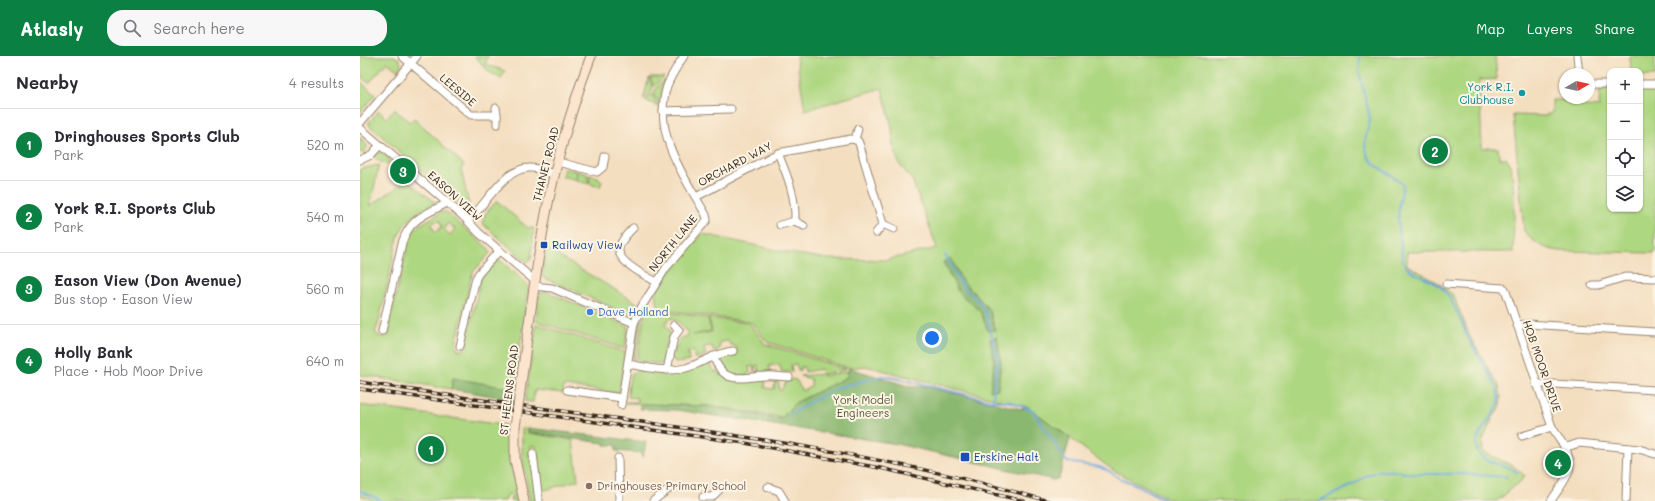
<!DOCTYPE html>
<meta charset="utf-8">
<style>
:root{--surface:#fff;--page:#f7f7f7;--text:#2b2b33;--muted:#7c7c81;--line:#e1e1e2;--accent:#0b8043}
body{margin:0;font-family:Mali,sans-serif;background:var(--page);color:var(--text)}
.controls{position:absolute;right:12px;top:12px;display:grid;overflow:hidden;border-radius:8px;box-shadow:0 1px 3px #0004}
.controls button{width:36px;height:36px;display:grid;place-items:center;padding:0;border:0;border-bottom:1px solid var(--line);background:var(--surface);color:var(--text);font:20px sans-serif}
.compass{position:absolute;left:1199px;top:12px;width:36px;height:36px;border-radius:50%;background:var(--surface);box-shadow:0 1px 3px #0004;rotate:81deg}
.you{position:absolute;left:572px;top:282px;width:14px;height:14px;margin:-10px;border:3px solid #fff;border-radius:50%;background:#1a73e8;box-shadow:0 0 0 6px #1a73e833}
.badge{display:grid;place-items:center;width:26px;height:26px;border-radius:50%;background:var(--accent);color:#fff;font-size:13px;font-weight:700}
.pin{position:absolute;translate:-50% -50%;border:2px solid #fff;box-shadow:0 1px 4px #0006}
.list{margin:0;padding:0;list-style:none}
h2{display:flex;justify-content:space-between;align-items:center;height:52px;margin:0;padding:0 16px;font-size:17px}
h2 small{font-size:13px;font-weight:400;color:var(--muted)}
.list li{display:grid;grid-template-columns:26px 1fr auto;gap:12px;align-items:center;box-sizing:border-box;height:72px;padding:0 16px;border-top:1px solid var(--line)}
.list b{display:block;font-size:15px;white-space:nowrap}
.list p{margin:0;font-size:13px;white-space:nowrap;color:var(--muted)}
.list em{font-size:13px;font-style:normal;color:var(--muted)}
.icon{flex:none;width:22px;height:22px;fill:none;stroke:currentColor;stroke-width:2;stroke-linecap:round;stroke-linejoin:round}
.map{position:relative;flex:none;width:1295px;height:445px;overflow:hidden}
header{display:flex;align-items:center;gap:24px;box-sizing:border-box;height:56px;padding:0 20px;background:var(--accent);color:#fff}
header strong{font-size:19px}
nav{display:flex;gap:22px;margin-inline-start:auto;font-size:14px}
.search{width:280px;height:36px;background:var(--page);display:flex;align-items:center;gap:10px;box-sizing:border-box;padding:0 14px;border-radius:16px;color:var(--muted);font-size:15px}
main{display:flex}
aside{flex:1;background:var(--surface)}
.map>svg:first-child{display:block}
.green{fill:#aed781;stroke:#748050;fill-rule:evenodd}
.forest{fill:#8ab86f;stroke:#627146}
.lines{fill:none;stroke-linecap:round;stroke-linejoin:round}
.stream{stroke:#6ea7dd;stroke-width:2}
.street-casing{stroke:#98846f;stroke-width:9}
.secondary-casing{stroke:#98846f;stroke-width:11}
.street{stroke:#fff;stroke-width:7}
.secondary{stroke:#fce5cf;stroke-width:9}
.rail-casing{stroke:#3b2a1e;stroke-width:3.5}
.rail{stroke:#fcf5e5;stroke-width:2;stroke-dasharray:6;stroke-linecap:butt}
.secondary-bridge-casing{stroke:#98846f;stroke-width:11;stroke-linecap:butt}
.secondary-bridge{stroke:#fce5cf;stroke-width:9}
.culture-dot{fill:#0f9aa8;stroke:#fcf5e5;stroke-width:1.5}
.transit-dot{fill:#1a4fb4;stroke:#fcf5e5;stroke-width:1.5}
.shop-dot{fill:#3f7fe0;stroke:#fcf5e5;stroke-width:1.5}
.education-dot{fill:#8d6e63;stroke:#fcf5e5;stroke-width:1.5}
.labels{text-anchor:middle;stroke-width:4;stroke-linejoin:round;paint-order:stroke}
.culture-label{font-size:11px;fill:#0d838f;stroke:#fcf5e5;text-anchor:end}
.street-label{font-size:11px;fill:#3b2a1e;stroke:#fcf5e5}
.transit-label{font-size:11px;fill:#164399;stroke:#fcf5e5;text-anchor:start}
.shop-label{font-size:11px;fill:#366cbe;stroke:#fcf5e5;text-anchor:start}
.park-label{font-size:11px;fill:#585537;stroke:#fcf5e5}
.education-label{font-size:11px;fill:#785e54;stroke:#fcf5e5;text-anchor:start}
</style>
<header>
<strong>Atlasly</strong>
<div class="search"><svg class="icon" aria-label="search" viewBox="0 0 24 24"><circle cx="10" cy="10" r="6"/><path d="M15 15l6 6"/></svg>Search here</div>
<nav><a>Map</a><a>Layers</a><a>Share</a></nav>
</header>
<main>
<aside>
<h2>Nearby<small>4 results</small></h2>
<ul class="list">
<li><span class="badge">1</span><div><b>Dringhouses Sports Club</b><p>Park</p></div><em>520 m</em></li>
<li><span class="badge">2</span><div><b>York R.I. Sports Club</b><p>Park</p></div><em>540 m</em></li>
<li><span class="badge">3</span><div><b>Eason View (Don Avenue)</b><p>Bus stop · Eason View</p></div><em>560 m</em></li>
<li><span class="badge">4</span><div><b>Holly Bank</b><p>Place · Hob Moor Drive</p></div><em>640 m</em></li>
</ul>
</aside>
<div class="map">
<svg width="1295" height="445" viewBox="0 0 1295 445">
<rect width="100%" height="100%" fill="#fcf5e5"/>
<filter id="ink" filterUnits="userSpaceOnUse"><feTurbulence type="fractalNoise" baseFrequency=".025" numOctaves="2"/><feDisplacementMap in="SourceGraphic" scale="8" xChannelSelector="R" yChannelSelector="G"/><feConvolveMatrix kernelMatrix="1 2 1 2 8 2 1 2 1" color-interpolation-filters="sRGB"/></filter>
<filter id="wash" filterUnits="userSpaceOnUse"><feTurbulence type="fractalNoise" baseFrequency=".012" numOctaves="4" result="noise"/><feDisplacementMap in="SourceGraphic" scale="16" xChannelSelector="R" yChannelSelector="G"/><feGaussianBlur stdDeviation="0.9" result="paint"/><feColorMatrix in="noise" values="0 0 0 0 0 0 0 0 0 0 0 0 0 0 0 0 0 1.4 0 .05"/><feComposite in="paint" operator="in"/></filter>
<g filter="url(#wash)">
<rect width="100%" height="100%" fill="#f4dec0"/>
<g class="green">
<polygon points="0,0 35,0 40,4 41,10 37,14 27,6 9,27 2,22 3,20 0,17"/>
<polygon points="115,0 128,0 125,8 145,15 141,23 128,15"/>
<path d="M436,0H1135L1137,23L1119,24L1122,92H1138L1139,102H1146C1158,115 1153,177 1153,196H1047V209L1077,226L1093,239L1111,283L1139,330L1141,340L1140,352L1133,361L1122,386L1123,396L1153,410L1164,419L1161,425L1137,445H814L753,414L668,351L506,310L489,312L407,286L391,266L299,253L295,237L317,205L343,178L430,197L468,203L526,204L577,192L552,123L539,108L533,88L532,71L522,32L445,54Z"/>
<polygon points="1270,0 1295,0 1295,20 1280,20 1280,15 1271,15"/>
<polygon points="290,21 304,21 294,31"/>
<path d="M289,22C294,34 294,35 283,43Z"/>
<polygon points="304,24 299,49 294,38 295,34"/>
<polygon points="0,25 15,39 0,57"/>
<path d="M1240,33H1250V153H1280V34H1295V197L1199,195C1182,192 1175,188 1164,175L1153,59L1187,60V58H1192V44H1209V49L1239,51Z"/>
<polygon points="292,38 298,51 285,44"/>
<polygon points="34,53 50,66 54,62 104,109 101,113 109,149 103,151 9,69 9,66 19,55 26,62"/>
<polygon points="0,81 7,90 5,96 0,97"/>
<polygon points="17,97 23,97 30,102 28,108 22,107 13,100"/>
<path d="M19,109L10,150L47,124L76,147C58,156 42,164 37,185L18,269L15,276C18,281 24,282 29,279L30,264L50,179L59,169L84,155L86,156L129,193L130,197L113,216L111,222L96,288L97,293L102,295L105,291L121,222L136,205H141L169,230L152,343L145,342L147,332L93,322L91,333L0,319V113ZM79,164L82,171L75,176L71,168ZM88,167L95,173L90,179L84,173Z"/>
<polygon points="204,112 215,115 217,124 202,120"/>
<polygon points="216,115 227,118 229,128 218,125"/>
<polygon points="229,119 238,121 242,125 240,131 230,128"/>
<polygon points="137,145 168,172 174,172 171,203 167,206 123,168 125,158"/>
<polygon points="186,193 199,198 198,200 279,248 272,260 182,221"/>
<polygon points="183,236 187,236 268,270 265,293 176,265 179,238"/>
<path d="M286,253L348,262L351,275L333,279L352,276L349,262L389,267L405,288L486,313L463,318V320L488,315L487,321L435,347L422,363L416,360L349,350L265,347V346H277V342L268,341C269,331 267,317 279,314L317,318L349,308L355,316L358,315L361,319L406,322L405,332L414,333L415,324H417L419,327V334L421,335L426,326L433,323L437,325L442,335L451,330V323L440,320L462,318L461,313L445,316L444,311L442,310L439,316L436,308L431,309L432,316H422L419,308L409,310L411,317L399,318L398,309L395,310L396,316H394L393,310L389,311L390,316L388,319L369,318L359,308L364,301L377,299L376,290L371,289L368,285L360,286L359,293L354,296L352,290L343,291L346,299L335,303L333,295L328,296L329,305L315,307L314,303H312L314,292H317L319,283L328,280L327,274H325L323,270L313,262L309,263L305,268L310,275L308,288L305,289L304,306L301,308L279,305L277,303L284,259Z"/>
<polygon points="279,262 281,263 274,304 272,300 276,272"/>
<polygon points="176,268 265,296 259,337 204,330 203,337 175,334 173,346 165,345"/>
<polygon points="0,349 149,370 149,402 158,445 150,445 152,440 148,438 145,445 13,445 0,439"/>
<polygon points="162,372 167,373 168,377 213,384 218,424 182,435 176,390 171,390 171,396 169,396 169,402 172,404 176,445 170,445 162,401"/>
</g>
<g class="forest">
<polygon points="591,202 602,225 617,240 630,255 635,274 628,275 620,255 599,237 583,206"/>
<polygon points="637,281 641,306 638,333 630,335 634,306 630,283"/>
<polygon points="489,312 551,331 563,330 661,353 668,351 710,382 699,422 694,424 537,388 317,354 280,353 280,348 349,350 421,363 435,347 487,321"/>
<polygon points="93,322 147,332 145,342 91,333"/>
<polygon points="167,372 286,386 283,401 281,400 281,397 256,395 256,389 244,389 244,387 167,376"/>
</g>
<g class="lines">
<g class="stream">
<path d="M1000,0L999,16L1010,62C1010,71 1005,79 1005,87C1006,112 1028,113 1043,129L1039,150L1038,164L1043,206C1051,221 1074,221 1085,235C1095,248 1100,263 1106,277C1110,286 1115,295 1121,304"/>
<polyline points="585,199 598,223 606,235 615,241 625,255 638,304 634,328 633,345"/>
<path d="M1121,305C1128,317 1139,330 1139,344C1138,360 1106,382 1120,399C1127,407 1138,407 1147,411C1151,412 1154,415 1158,417"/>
<polyline points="429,360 452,345 477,332 522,320 540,323 633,345 648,345 672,354 675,358 707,406 739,411 749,415 759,422 775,428 808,445"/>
<polyline points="0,435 23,445"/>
<polyline points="958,445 989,431 1006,420 1018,415 1034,415 1053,418 1103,418 1147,421"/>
</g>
</g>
</g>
<g filter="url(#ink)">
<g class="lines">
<g class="street-casing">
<g id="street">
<polyline points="42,0 111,59 137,59 136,52"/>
<polyline points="1217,0 1219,18"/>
<polyline points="1229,28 1250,28"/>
<polyline points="1280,28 1295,28"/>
<polyline points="303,55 371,53"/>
<polyline points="137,59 137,68"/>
<polyline points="0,67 57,0"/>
<polyline points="0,72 104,161 119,177 175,225"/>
<polyline points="495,83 498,73"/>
<path d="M418,97C427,119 436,140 435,165"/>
<polyline points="0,104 11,99 20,89"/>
<polyline points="198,106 237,116 243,111 245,100"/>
<polyline points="336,141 418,97 491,83 498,85 500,90 523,168"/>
<path d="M104,161H111L115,158C128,143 148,110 171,112C179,112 187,116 195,119"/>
<polyline points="420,169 435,165 444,170"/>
<path d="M273,172C268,177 259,186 259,194C258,206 287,221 297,226"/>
<polyline points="516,177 523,168 534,173"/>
<path d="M1086,228L1143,232L1145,233L1192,371C1199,383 1214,400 1209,415C1206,425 1197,435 1191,445"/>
<polyline points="1232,229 1239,229 1265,221 1295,222"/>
<polyline points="174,230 192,232 274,267"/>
<polyline points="1157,269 1167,268 1295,276"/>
<path d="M22,275L42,187C50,162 65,159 87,147"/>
<polyline points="100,290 116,222 119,217 139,195"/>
<path d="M353,300C365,330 378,321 405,320C413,319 421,321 429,321"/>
<path d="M268,308C286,311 307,317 326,312C342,307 356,297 373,295"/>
<polyline points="307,314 314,281 319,274 314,269"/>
<polyline points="1176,328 1194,328 1295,334"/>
<polyline points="207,334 262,342"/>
<path d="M261,349L274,267L282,250L306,212L347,164L346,159C324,120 292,77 307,30C311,19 318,9 324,0"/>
<polyline points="1162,380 1192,371"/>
<polyline points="1204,392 1219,387 1279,393 1295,398"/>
<polyline points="173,398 179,445"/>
<polyline points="258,402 259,445"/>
<polyline points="408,431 419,435 425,445"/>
<polyline points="343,441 352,441 359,434"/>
<polyline points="1266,443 1268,392"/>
<polyline points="293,445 310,432"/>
</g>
</g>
<g class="secondary-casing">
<g id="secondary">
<path d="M159,343C167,283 174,223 185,163C195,108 211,53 231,0"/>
<polyline points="155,371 155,404 164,445"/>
</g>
</g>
<use href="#street" class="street"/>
<use href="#secondary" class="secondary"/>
<g class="rail-casing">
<g id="rail">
<path d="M0,326C230,363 464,380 688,445"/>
<polyline points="0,333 385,387 520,412 664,445"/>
</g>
</g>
<use href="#rail" class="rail"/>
<g class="secondary-bridge-casing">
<polyline id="secondary-bridge" points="155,371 159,343"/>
</g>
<use href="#secondary-bridge" class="secondary-bridge"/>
</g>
</g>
<circle class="culture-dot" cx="1162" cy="37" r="4"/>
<g class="transit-dot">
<rect x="180" y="185" width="8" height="8" rx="2"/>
<rect x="600" y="396" width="10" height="10" rx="2"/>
</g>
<circle class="shop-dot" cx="230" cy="256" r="4"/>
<circle class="education-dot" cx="229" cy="430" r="4"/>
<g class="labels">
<g class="culture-label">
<text x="1154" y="35">York R.I.<tspan x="1154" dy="13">Clubhouse</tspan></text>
</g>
<g class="street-label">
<text transform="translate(98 34) rotate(40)" y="4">LEESIDE</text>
<text transform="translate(186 108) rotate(-76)" y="4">THANET ROAD</text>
<text transform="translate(375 108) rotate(-28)" y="4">ORCHARD WAY</text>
<text transform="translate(95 140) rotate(42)" y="4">EASON VIEW</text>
<text transform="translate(313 187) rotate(-51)" y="4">NORTH LANE</text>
<text transform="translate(1182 310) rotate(71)" y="4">HOB MOOR DRIVE</text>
<text transform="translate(149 334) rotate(-83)" y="4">ST HELENS ROAD</text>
</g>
<g class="transit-label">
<text x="192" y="193">Railway View</text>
<text x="614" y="405">Erskine Halt</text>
</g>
<g class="shop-label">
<text x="238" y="260">Dave Holland</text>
</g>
<g class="park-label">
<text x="503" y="348">York Model<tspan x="503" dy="13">Engineers</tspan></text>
</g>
<g class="education-label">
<text x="237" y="434">Dringhouses Primary School</text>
</g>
</g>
</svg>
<div class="controls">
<button>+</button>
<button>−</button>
<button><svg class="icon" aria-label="locate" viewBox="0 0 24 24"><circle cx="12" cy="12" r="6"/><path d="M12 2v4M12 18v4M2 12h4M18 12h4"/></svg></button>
<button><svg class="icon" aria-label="layers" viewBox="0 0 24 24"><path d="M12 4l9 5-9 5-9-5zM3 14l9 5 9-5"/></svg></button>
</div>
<svg class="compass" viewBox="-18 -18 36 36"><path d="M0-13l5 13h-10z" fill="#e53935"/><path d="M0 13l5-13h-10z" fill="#7c7c81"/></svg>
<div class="you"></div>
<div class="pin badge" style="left:71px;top:393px">1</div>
<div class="pin badge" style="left:1075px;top:95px">2</div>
<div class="pin badge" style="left:43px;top:115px">3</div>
<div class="pin badge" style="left:1198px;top:407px">4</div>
</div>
</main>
